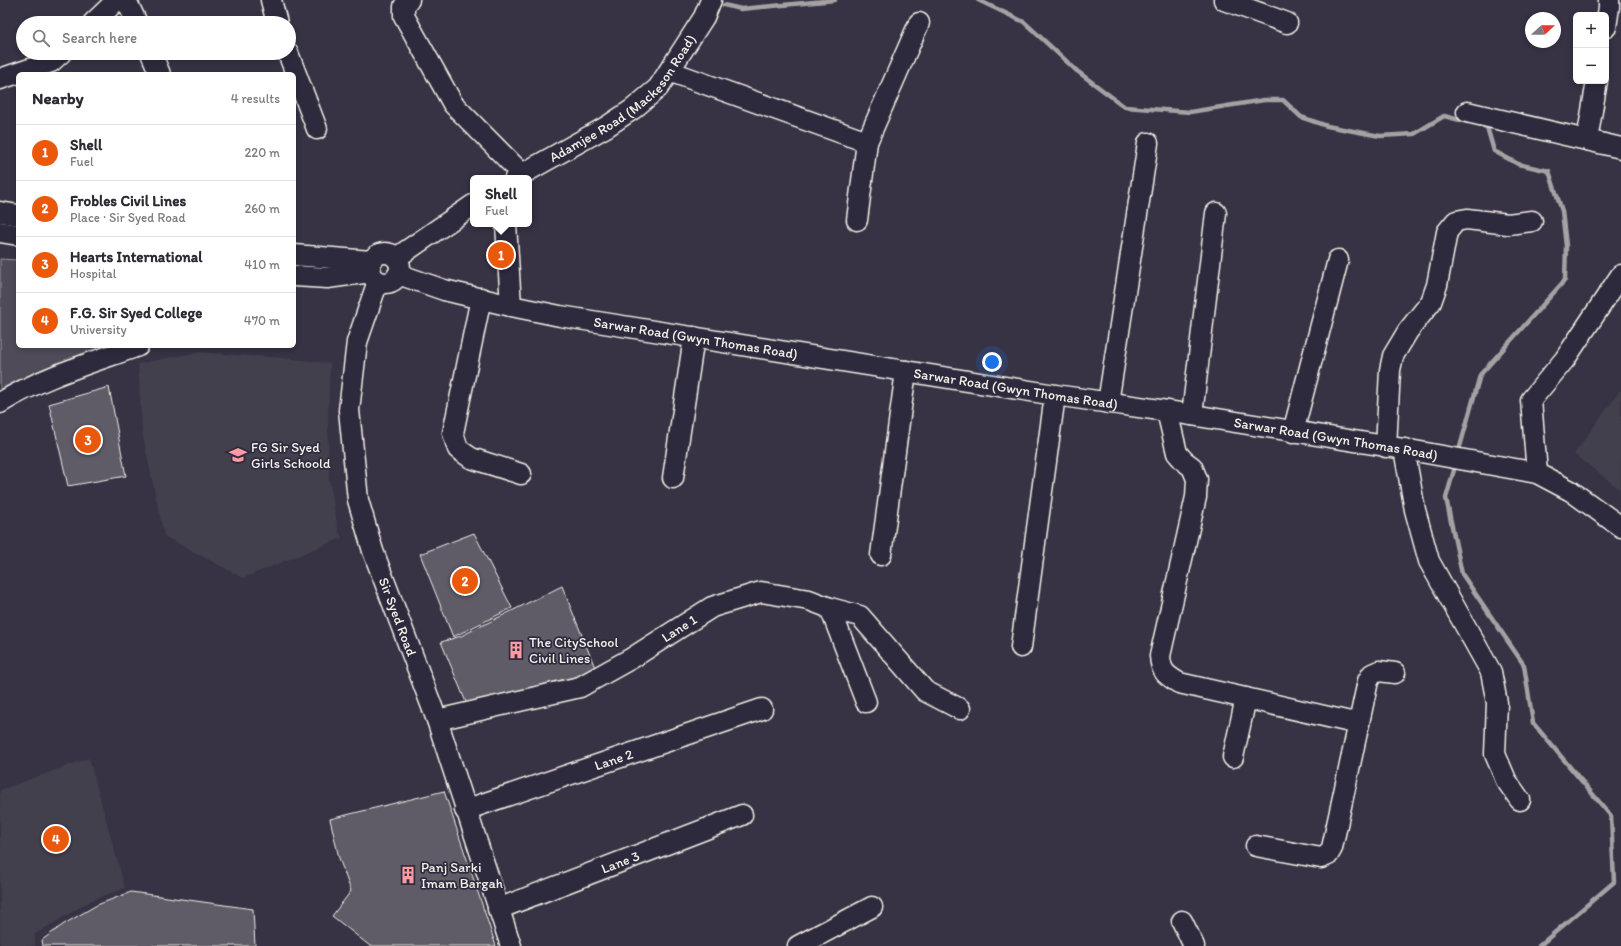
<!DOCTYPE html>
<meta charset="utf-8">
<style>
:root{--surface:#fff;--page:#f2f2f3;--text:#2b2b33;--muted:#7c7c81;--line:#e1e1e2;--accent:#ea580c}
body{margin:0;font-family:Itim,sans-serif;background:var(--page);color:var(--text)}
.controls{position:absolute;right:12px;top:12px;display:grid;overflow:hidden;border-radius:6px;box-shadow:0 2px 6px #0003}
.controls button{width:36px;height:36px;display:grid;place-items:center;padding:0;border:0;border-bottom:1px solid var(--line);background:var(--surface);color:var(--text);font:20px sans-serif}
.compass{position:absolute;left:1525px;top:12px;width:36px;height:36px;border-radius:50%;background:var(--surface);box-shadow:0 2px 6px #0003;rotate:69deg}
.you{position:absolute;left:992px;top:362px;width:14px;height:14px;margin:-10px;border:3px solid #fff;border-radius:50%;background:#1a73e8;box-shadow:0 0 0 6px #1a73e833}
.badge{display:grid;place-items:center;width:26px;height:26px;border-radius:50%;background:var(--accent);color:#fff;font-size:13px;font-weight:700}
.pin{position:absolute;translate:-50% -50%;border:2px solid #fff;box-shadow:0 1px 4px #0006}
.popup{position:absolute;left:470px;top:175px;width:62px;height:52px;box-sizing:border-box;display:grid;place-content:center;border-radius:6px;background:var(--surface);filter:drop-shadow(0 1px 3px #0005);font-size:13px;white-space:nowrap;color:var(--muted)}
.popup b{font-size:15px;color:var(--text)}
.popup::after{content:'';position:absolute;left:50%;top:100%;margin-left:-8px;border:8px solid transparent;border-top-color:var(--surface)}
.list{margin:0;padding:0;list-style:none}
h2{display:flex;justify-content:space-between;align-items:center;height:52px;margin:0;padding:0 16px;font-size:17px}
h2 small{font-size:13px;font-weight:400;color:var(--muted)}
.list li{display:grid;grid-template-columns:26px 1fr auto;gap:12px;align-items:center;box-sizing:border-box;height:56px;padding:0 16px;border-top:1px solid var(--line)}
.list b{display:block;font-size:15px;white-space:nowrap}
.list p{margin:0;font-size:13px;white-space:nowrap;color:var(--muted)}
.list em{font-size:13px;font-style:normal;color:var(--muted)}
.icon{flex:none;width:22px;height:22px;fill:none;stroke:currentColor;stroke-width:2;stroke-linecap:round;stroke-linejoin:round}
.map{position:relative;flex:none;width:1621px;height:946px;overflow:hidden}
.search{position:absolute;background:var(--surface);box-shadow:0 2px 6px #0003;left:16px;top:16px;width:280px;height:44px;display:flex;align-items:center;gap:10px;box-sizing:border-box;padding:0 14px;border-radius:22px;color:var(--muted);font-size:15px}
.panel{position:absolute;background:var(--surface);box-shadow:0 2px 6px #0003;left:16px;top:72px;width:280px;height:276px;border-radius:6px}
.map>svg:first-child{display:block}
.built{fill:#433f4e}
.green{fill:#504b59;stroke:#a29ea0}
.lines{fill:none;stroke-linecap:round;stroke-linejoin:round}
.stream{stroke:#a6a2a4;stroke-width:4.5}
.building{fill:#5f5c67;stroke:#f4f1e8}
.minor-casing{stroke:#f4f1e8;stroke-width:23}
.minor{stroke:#2f2a3d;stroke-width:20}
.labels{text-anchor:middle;stroke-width:3.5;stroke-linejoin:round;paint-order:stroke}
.street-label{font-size:14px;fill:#f4f1e8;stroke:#2f2a3d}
.poi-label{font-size:14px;fill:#f4f1e8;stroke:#2f2a3d;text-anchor:start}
</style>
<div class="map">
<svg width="1621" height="946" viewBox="0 0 1621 946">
<rect width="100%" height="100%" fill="#373244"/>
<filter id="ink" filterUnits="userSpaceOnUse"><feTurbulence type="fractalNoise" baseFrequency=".025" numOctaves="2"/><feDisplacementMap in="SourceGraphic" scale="8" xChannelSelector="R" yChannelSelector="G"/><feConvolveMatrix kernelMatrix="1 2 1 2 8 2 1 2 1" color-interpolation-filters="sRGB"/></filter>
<g filter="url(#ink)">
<g class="built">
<polygon points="198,352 283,358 330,363 328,414 329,478 338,529 342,538 243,578 164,536 142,432 138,364"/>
<polygon points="1621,389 1621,490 1574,454"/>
<polygon points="89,758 125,888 92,900 35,934 35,946 0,946 0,790"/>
</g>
<polygon class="green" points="0,259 18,260 18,346 106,346 56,368 0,390"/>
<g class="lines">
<g class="stream">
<polyline points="978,0 1024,22 1077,71 1125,107 1190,112 1264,100 1283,100 1301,117 1327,126 1380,136 1414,134 1444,116 1468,122"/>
<polyline points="724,5 741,9 835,0"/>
<polyline points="1458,454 1480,375 1565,280 1566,246 1562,211 1549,171 1518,164 1494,151 1487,127 1481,125"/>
<polyline points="1456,463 1446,498 1462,574 1524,665 1533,723 1611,816 1614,882 1539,946"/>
</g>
</g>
<g class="building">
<polygon points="109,387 126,476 68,486 49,404"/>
<polygon points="474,533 512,608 453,637 420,554"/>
<polygon points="562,586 596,670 576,680 468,707 441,642 461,636"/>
<polygon points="444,791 496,946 370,946 332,916 351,891 339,858 330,819"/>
<polygon points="131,892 253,909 255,946 43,946 42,940 64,924 97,905"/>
</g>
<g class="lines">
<g class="minor-casing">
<g id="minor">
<polyline points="126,0 137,23"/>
<polyline points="271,0 277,23"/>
<polyline points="409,0 404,6 404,16 453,104 522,174"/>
<polyline points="1224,0 1287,23"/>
<polyline points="93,23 117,0"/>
<polyline points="1606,27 1609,7 1609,0"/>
<polyline points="151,53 160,74"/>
<polyline points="288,53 317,129"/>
<polyline points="669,71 867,142"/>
<polyline points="0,79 51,62 61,53"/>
<polyline points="1467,112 1621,148"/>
<polyline points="1587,140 1597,81"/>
<path id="s1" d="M515,178L606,127L633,109L658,88L704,17L711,0"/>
<polyline points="0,212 18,215"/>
<polyline points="857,220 867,142 919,23"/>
<polyline points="506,224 511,306"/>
<polyline points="0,232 18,235"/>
<circle cx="385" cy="268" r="15"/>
<polyline points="294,255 371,261"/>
<polyline points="396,258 473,205"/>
<path id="s2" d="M398,274L444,290L511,306L560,316L1055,395L1167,411L1404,449L1537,473L1571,491L1621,527"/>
<polyline points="294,276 327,278 371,272"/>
<path id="s3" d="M378,281L357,342L349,410L358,500L373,551L437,720L511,946"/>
<polyline points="481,298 453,433 458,449 471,458 521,474"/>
<path d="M0,403C42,377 91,363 138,346"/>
<polyline points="1108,403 1148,143"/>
<path d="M1167,411L1177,453L1184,461L1192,467L1197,479L1196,497L1160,656C1161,672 1166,675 1179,683L1359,724"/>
<polyline points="1192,415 1216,213"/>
<polyline points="1293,432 1338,260"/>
<polyline points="1386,447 1390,370 1393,356 1408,331 1431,302 1437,285 1447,232 1456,221 1467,219 1508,224 1532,221"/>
<polyline points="1404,449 1415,510 1429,561 1491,672 1497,703 1495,754 1506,780 1520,800"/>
<polyline points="1537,473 1531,400 1565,359 1621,275"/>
<polyline points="673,478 694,337"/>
<polyline points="881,555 906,371"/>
<polyline points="830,608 866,702"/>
<polyline points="1021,647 1055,395"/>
<path id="s4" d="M437,720L580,687L632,658L712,607L761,592L809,600L830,608L860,616L925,691L960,709"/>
<polyline points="1233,757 1246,698"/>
<path id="s5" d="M465,810L762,709"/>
<polyline points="1256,846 1321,858 1328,855 1332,848 1368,681 1372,674 1379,671 1395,673"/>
<path id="s6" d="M498,909L742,815"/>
<polyline points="1182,921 1194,946"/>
<polyline points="798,946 872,907"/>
</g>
</g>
<use href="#minor" class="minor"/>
</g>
</g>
<defs>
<g id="school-bare" transform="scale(1.38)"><path d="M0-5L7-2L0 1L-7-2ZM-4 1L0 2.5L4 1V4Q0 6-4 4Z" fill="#ff9aa2" stroke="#2f2a3d" stroke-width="2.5" paint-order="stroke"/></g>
<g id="building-bare" transform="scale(1.38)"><path d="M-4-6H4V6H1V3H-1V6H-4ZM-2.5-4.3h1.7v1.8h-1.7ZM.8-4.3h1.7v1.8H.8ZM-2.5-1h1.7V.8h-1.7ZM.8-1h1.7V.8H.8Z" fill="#ff9aa2" stroke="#2f2a3d" stroke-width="2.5" paint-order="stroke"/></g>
</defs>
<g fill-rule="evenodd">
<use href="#school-bare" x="238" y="455"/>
<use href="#building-bare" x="516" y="650"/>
<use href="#building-bare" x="408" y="875"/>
</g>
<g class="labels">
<g class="street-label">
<text dy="5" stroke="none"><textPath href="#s1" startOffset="136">Adamjee Road (Mackeson Road)</textPath></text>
<text dy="5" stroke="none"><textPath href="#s2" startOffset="305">Sarwar Road (Gwyn Thomas Road)</textPath></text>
<text dy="5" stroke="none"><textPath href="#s2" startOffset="629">Sarwar Road (Gwyn Thomas Road)</textPath></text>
<text dy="5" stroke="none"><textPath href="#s2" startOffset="953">Sarwar Road (Gwyn Thomas Road)</textPath></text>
<text dy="5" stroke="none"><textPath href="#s3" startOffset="347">Sir Syed Road</textPath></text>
<text dy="5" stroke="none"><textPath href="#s4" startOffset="262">Lane 1</textPath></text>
<text dy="5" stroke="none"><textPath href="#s5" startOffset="157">Lane 2</textPath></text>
<text dy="5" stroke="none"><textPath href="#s6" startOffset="131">Lane 3</textPath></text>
</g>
<g class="poi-label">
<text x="251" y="452">FG Sir Syed<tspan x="251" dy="16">Girls Schoold</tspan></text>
<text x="529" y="647">The CitySchool<tspan x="529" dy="16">Civil Lines</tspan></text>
<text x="421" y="872">Panj Sarki<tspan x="421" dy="16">Imam Bargah</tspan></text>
</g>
</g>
</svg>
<div class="controls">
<button>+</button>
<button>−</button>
</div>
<svg class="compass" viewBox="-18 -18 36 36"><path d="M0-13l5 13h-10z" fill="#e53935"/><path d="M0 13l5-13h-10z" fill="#7c7c81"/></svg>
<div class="you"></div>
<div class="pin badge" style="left:501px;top:255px">1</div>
<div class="popup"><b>Shell</b>Fuel</div>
<div class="pin badge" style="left:465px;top:581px">2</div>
<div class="pin badge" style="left:88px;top:440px">3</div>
<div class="pin badge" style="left:56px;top:839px">4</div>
<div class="search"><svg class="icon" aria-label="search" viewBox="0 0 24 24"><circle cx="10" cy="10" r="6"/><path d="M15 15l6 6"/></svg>Search here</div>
<section class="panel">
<h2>Nearby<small>4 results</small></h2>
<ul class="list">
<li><span class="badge">1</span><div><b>Shell</b><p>Fuel</p></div><em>220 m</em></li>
<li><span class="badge">2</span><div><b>Frobles Civil Lines</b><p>Place · Sir Syed Road</p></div><em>260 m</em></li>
<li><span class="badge">3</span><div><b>Hearts International</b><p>Hospital</p></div><em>410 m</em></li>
<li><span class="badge">4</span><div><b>F.G. Sir Syed College</b><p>University</p></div><em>470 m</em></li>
</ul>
</section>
</div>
